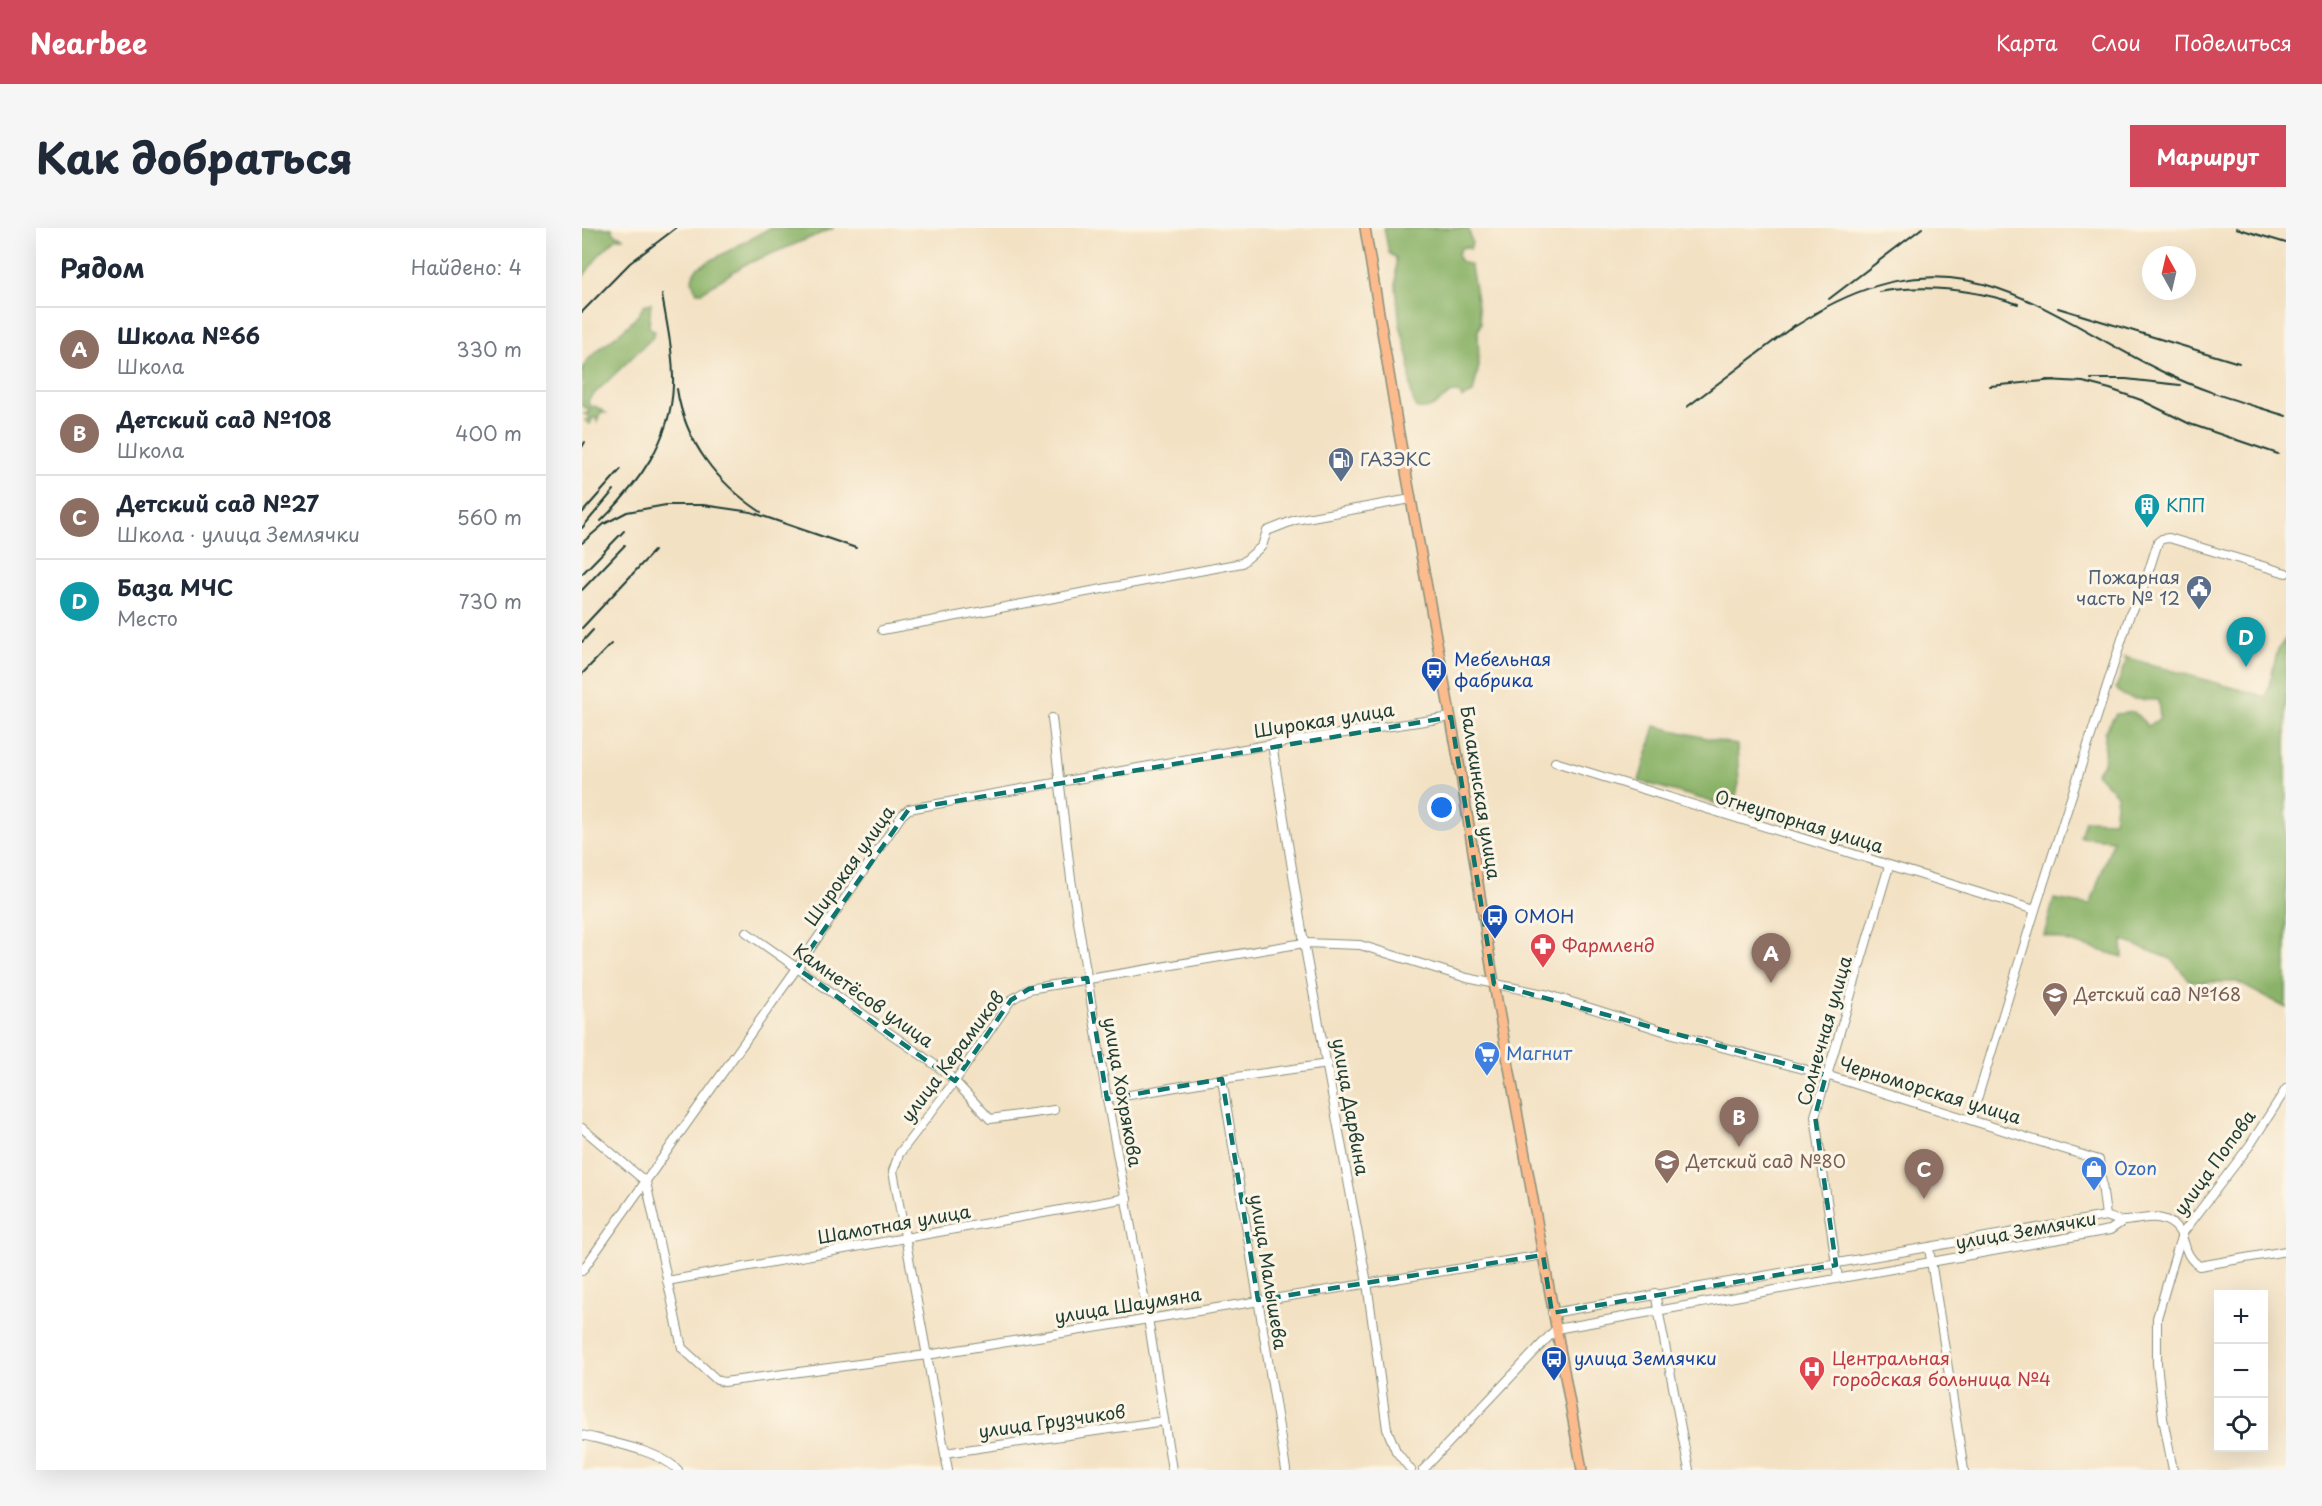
<!DOCTYPE html>
<html lang="ru">
<meta charset="utf-8">
<style>
:root{--surface:#fff;--page:#f6f6f7;--text:#1f2937;--muted:#747a83;--line:#e0e1e3;--accent:#d1495b}
body{margin:0;font-family:"Playpen Sans",sans-serif;background:var(--page);color:var(--text)}
.controls{position:absolute;right:18px;bottom:18px;display:grid;overflow:hidden;border-radius:0px;box-shadow:0 6px 24px #0002}
.controls button{width:54px;height:54px;display:grid;place-items:center;padding:0;border:0;border-bottom:2px solid var(--line);background:var(--surface);color:var(--text);font:30px sans-serif}
.compass{position:absolute;left:1560px;top:18px;width:54px;height:54px;border-radius:50%;background:var(--surface);box-shadow:0 6px 24px #0002;rotate:352deg}
.you{position:absolute;left:860px;top:580px;width:21px;height:21px;margin:-15px;border:4px solid #fff;border-radius:50%;background:#1a73e8;box-shadow:0 0 0 9px #1a73e833}
.badge{display:grid;place-items:center;width:39px;height:39px;border-radius:50%;background:var(--accent);color:#fff;font-size:20px;font-weight:700}
.pin{position:absolute;translate:-50% -50px;filter:drop-shadow(0 2px 3px #0008)}
.pin::after{content:'';position:absolute;top:32px;width:21px;height:18px;background:inherit;clip-path:polygon(0 0,100% 0,50% 100%)}
.list{margin:0;padding:0;list-style:none}
h2{display:flex;justify-content:space-between;align-items:center;height:78px;margin:0;padding:0 24px;font-size:26px}
h2 small{font-size:20px;font-weight:400;color:var(--muted)}
.list li{display:grid;grid-template-columns:39px 1fr auto;gap:18px;align-items:center;box-sizing:border-box;height:84px;padding:0 24px;border-top:2px solid var(--line)}
.list b{display:block;font-size:22px;white-space:nowrap}
.list p{margin:0;font-size:20px;white-space:nowrap;color:var(--muted)}
.list em{font-size:20px;font-style:normal;color:var(--muted)}
.icon{flex:none;width:33px;height:33px;fill:none;stroke:currentColor;stroke-width:2;stroke-linecap:round;stroke-linejoin:round}
.map{position:relative;flex:none;width:1704px;height:1242px;overflow:hidden;border-radius:0px}
header{display:flex;align-items:center;gap:36px;box-sizing:border-box;height:84px;padding:0 30px;background:var(--accent);color:#fff}
header strong{font-size:28px}
nav{display:flex;gap:33px;margin-inline-start:auto;font-size:21px}
.intro{display:flex;align-items:center;justify-content:space-between;box-sizing:border-box;height:144px;padding:0 36px}
h1{margin:0;font-size:42px}
.button{padding:15px 27px;border-radius:0px;background:var(--accent);color:#fff;font-size:21px;font-weight:700}
main{display:flex;gap:36px;padding:0 36px}
aside{flex:1;background:var(--surface);border-radius:0px;box-shadow:0 6px 24px #0002}
.map>svg:first-child{display:block}
.forest{fill:#8ab268;stroke:#54784e;stroke-width:1.5}
.lines{fill:none;stroke-linecap:round;stroke-linejoin:round}
.minor-casing{stroke:#898f7c;stroke-width:10}
.major-casing{stroke:#898f7c;stroke-width:12}
.minor{stroke:#fff;stroke-width:8}
.major{stroke:#fbbb8c;stroke-width:9}
.rail{stroke:#1f3d34;stroke-width:2}
.marked{fill:none;stroke:#0f766e;stroke-width:4.5;stroke-dasharray:12 8;stroke-linejoin:round}
.labels{text-anchor:middle;stroke-width:6;stroke-linejoin:round;paint-order:stroke}
.service-label{font-size:18px;fill:#4e5e75;stroke:#fcf5e5;text-anchor:start}
.culture-label{font-size:18px;fill:#0d838f;stroke:#fcf5e5;text-anchor:start}
.transit-label{font-size:18px;fill:#164399;stroke:#fcf5e5;text-anchor:start}
.street-label{font-size:18px;fill:#1f3d34;stroke:#fcf5e5}
.health-label{font-size:18px;fill:#be3a42;stroke:#fcf5e5;text-anchor:start}
.education-label{font-size:18px;fill:#785e54;stroke:#fcf5e5;text-anchor:start}
.shop-label{font-size:18px;fill:#366cbe;stroke:#fcf5e5;text-anchor:start}
</style>
<header>
<strong>Nearbee</strong>
<nav><a>Карта</a><a>Слои</a><a>Поделиться</a></nav>
</header>
<div class="intro"><h1>Как добраться</h1><a class="button">Маршрут</a></div>
<main>
<aside>
<h2>Рядом<small>Найдено: 4</small></h2>
<ul class="list">
<li><span class="badge" style="background:#8d6e63">A</span><div><b>Школа №66</b><p>Школа</p></div><em>330 m</em></li>
<li><span class="badge" style="background:#8d6e63">B</span><div><b>Детский сад №108</b><p>Школа</p></div><em>400 m</em></li>
<li><span class="badge" style="background:#8d6e63">C</span><div><b>Детский сад №27</b><p>Школа · улица Землячки</p></div><em>560 m</em></li>
<li><span class="badge" style="background:#0f9aa8">D</span><div><b>База МЧС</b><p>Место</p></div><em>730 m</em></li>
</ul>
</aside>
<div class="map">
<svg width="1704" height="1242" viewBox="0 0 1704 1242">
<rect width="100%" height="100%" fill="#fcf5e5"/>
<filter id="ink" filterUnits="userSpaceOnUse"><feTurbulence type="fractalNoise" baseFrequency=".0167" numOctaves="2"/><feDisplacementMap in="SourceGraphic" scale="12" xChannelSelector="R" yChannelSelector="G"/><feConvolveMatrix kernelMatrix="1 2 1 2 8 2 1 2 1" color-interpolation-filters="sRGB"/></filter>
<filter id="wash" filterUnits="userSpaceOnUse"><feTurbulence type="fractalNoise" baseFrequency=".008" numOctaves="4" result="noise"/><feDisplacementMap in="SourceGraphic" scale="24" xChannelSelector="R" yChannelSelector="G"/><feGaussianBlur stdDeviation="1.35" result="paint"/><feColorMatrix in="noise" values="0 0 0 0 0 0 0 0 0 0 0 0 0 0 0 0 0 1.4 0 .05"/><feComposite in="paint" operator="in"/></filter>
<g filter="url(#wash)">
<rect width="100%" height="100%" fill="#f3e1c3"/>
<g class="forest">
<polygon points="0,0 30,0 31,5 42,10 35,10 17,27 0,50"/>
<path d="M188,0H252L162,37L120,64H115C108,55 109,48 115,40Z"/>
<path d="M802,0H886L887,2L890,15L888,21L885,19L879,20L876,26L878,33L888,37L890,44L899,95L896,103L897,138L891,165L880,170L879,167L873,164C859,169 850,186 834,180L829,166L827,131L818,97L814,60V30L807,25Z"/>
<path d="M69,75L67,99L73,103L71,109L6,172L8,179L13,178L24,185H18L15,194L14,190H11L8,196L3,192L7,191V188L2,186L6,185L8,182L0,178C0,167 0,151 1,141C10,118 49,105 62,77Z"/>
<path d="M1704,410V780L1655,754H1609L1589,731L1540,712L1541,729L1462,707L1472,671L1508,677L1531,612L1498,609L1503,592L1532,593L1535,567L1514,545L1522,535L1523,503L1534,486L1552,484L1566,498L1578,490L1576,472C1562,471 1542,474 1534,460L1544,435L1543,429L1684,469L1696,421Z"/>
<polygon points="1073,498 1155,517 1157,555 1151,580 1057,553"/>
</g>
</g>
<g filter="url(#ink)">
<g class="lines">
<g class="minor-casing">
<g id="minor">
<polyline points="300,402 660,335 680,318 685,303 713,292 829,271"/>
<polyline points="470,490 489,651 525,871 566,1090 590,1242"/>
<polyline points="690,516 722,715 785,1055 805,1201 814,1223 829,1242"/>
<polyline points="973,534 1453,682"/>
<polyline points="164,704 366,846 408,891 472,882"/>
<polyline points="640,851 704,1242"/>
<polyline points="525,871 640,851 746,836"/>
<polyline points="1389,891 1453,682 1548,386 1561,361 1576,314 1580,311 1587,310 1704,345"/>
<polyline points="0,900 64,954 100,1120 135,1152 142,1154 345,1127 961,1027"/>
<polyline points="1347,1020 1382,1242"/>
<polyline points="0,1043 215,740 320,587 327,581 690,516 869,489"/>
<polyline points="1256,1050 1233,888 1307,638"/>
<polyline points="85,1053 545,970"/>
<polyline points="1073,1065 1107,1242"/>
<path d="M970,1085L1524,988C1530,990 1537,994 1543,993C1561,992 1577,984 1593,998C1607,1012 1598,1024 1617,1038L1704,1023"/>
<path d="M0,1207C28,1214 76,1222 96,1242"/>
<polyline points="363,1225 582,1193"/>
<polyline points="366,1242 311,943 317,926 373,853 429,772 447,761 722,715 778,717 885,750 967,767 1091,806 1244,847 1517,932 1524,988"/>
<polyline points="841,1242 974,1101 1528,1002 1540,994"/>
<polyline points="1591,1242 1581,1190 1575,1135 1575,1090 1587,1049 1600,1006 1668,917 1704,861"/>
</g>
</g>
<g class="major-casing">
<polyline id="major" points="783,0 816,200 877,535 912,756 1000,1242"/>
</g>
<use href="#minor" class="minor"/>
<use href="#major" class="major"/>
<g class="rail">
<polyline points="1654,0 1704,15"/>
<path d="M1297,64C1345,56 1390,61 1436,76"/>
<polyline points="1247,71 1340,0"/>
<polyline points="1476,80 1657,135"/>
<polyline points="0,84 48,35 94,0"/>
<path d="M1233,85C1380,1 1456,83 1583,145C1622,164 1663,175 1704,188"/>
<polyline points="1207,102 1240,82"/>
<polyline points="1509,151 1544,151 1598,157"/>
<polyline points="1464,152 1501,154 1528,161 1559,172 1608,196 1696,226"/>
<polyline points="1408,158 1473,152"/>
<path d="M95,161C103,214 135,255 179,284"/>
<polyline points="1105,179 1213,97"/>
<polyline points="0,219 3,214"/>
<polyline points="0,285 39,241"/>
<path d="M19,293C56,256 89,212 91,158C92,127 85,97 80,67"/>
<polyline points="0,300 32,262"/>
<polyline points="0,315 22,296 45,284 84,277 121,277 169,284 274,320"/>
<polyline points="0,346 42,303"/>
<polyline points="0,362 43,317"/>
<polyline points="0,400 72,323"/>
<polyline points="0,414 11,402"/>
<polyline points="0,446 29,416"/>
</g>
</g>
</g>
<path class="marked" d="M869,489L912,756L1244,847L1233,888L1254,1037L970,1085L961,1027L676,1072L640,851L525,871L505,750L447,761L429,772L373,853L215,740L327,581Z"/>
<defs>
<g id="fuel-pin" transform="scale(1.35)"><path d="M0 17L-7.5 6A9.5 9.5 0 1 1 7.5 6Z" fill="#5c6f8a" stroke="#fcf5e5"/><path d="M-5.5-6h7V0h2V4h1.3V-2.5L3-4.5l.8-.8L6-3V5H2.5V1h-1V6h-7ZM-4.2-4.7v3.2H.2V-4.7Z" fill="#fff"/></g>
<g id="building-pin" transform="scale(1.35)"><path d="M0 17L-7.5 6A9.5 9.5 0 1 1 7.5 6Z" fill="#0f9aa8" stroke="#fcf5e5"/><path d="M-4-6H4V6H1V3H-1V6H-4ZM-2.5-4.3h1.7v1.8h-1.7ZM.8-4.3h1.7v1.8H.8ZM-2.5-1h1.7V.8h-1.7ZM.8-1h1.7V.8H.8Z" fill="#fff"/></g>
<g id="civic-pin" transform="scale(1.35)"><path d="M0 17L-7.5 6A9.5 9.5 0 1 1 7.5 6Z" fill="#5c6f8a" stroke="#fcf5e5"/><path d="M-.6-6.5H3V-4.5H.6V-3L4-1V1h2V6H-6V1h2V-1L-.6-3ZM-1.2 2.5V6h2.4V2.5Z" fill="#fff"/></g>
<g id="bus-pin" transform="scale(1.35)"><path d="M0 17L-7.5 6A9.5 9.5 0 1 1 7.5 6Z" fill="#1a4fb4" stroke="#fcf5e5"/><path d="M-5-6H5V4H4V6H2V4H-2V6H-4V4H-5ZM-3.5-4V0h7V-4ZM-3.5 1.2v1.5H-2V1.2ZM2 1.2v1.5H3.5V1.2Z" fill="#fff"/></g>
<g id="pharmacy-pin" transform="scale(1.35)"><path d="M0 17L-7.5 6A9.5 9.5 0 1 1 7.5 6Z" fill="#e0444e" stroke="#fcf5e5"/><path d="M-2-6h4v4h4v4h-4v4h-4v-4h-4v-4h4Z" fill="#fff"/></g>
<g id="school-pin" transform="scale(1.35)"><path d="M0 17L-7.5 6A9.5 9.5 0 1 1 7.5 6Z" fill="#8d6e63" stroke="#fcf5e5"/><path d="M0-5L7-2L0 1L-7-2ZM-4 1L0 2.5L4 1V4Q0 6-4 4Z" fill="#fff"/></g>
<g id="supermarket-pin" transform="scale(1.35)"><path d="M0 17L-7.5 6A9.5 9.5 0 1 1 7.5 6Z" fill="#3f7fe0" stroke="#fcf5e5"/><path d="M-6-5.5h2.5l.6 2H6L4.5 2H-2.5L-4.4-4H-6ZM-1.5 3.2a1.3 1.3 0 1 0 .1 0ZM3 3.2a1.3 1.3 0 1 0 .1 0Z" fill="#fff"/></g>
<g id="shop-pin" transform="scale(1.35)"><path d="M0 17L-7.5 6A9.5 9.5 0 1 1 7.5 6Z" fill="#3f7fe0" stroke="#fcf5e5"/><path d="M-5-2.5h2.3a2.7 3.5 0 0 1 5.4 0H5L5.5 6h-11ZM-1.5-2.5h3a1.5 2.3 0 0 0-3 0Z" fill="#fff"/></g>
<g id="hospital-pin" transform="scale(1.35)"><path d="M0 17L-7.5 6A9.5 9.5 0 1 1 7.5 6Z" fill="#e0444e" stroke="#fcf5e5"/><path d="M-5-5h3v3.5h4V-5h3V5h-3V1.5h-4V5h-3Z" fill="#fff"/></g>
</defs>
<g fill-rule="evenodd">
<use href="#fuel-pin" x="759" y="232"/>
<use href="#building-pin" x="1565" y="278"/>
<use href="#civic-pin" x="1617" y="360"/>
<use href="#bus-pin" x="852" y="442"/>
<use href="#bus-pin" x="913" y="689"/>
<use href="#pharmacy-pin" x="961" y="718"/>
<use href="#school-pin" x="1473" y="767"/>
<use href="#supermarket-pin" x="905" y="826"/>
<use href="#school-pin" x="1085" y="934"/>
<use href="#shop-pin" x="1512" y="941"/>
<use href="#bus-pin" x="972" y="1131"/>
<use href="#hospital-pin" x="1230" y="1141"/>
</g>
<g class="labels">
<g class="service-label">
<text x="778" y="238">ГАЗЭКС</text>
<text x="1598" y="356" text-anchor="end">Пожарная<tspan x="1598" dy="21">часть № 12</tspan></text>
</g>
<g class="culture-label">
<text x="1584" y="284">КПП</text>
</g>
<g class="transit-label">
<text x="872" y="438">Мебельная<tspan x="872" dy="21">фабрика</tspan></text>
<text x="932" y="695">ОМОН</text>
<text x="992" y="1137">улица Землячки</text>
</g>
<g class="street-label">
<text transform="translate(742 493) rotate(-9)" y="6">Широкая улица</text>
<text transform="translate(898 565) rotate(81)" y="6">Балакинская улица</text>
<text transform="translate(1217 594) rotate(17)" y="6">Огнеупорная улица</text>
<text transform="translate(268 638) rotate(-55)" y="6">Широкая улица</text>
<text transform="translate(281 768) rotate(35)" y="6">Камнетёсов улица</text>
<text transform="translate(1243 803) rotate(-74)" y="6">Солнечная улица</text>
<text transform="translate(371 829) rotate(-53)" y="6">улица Керамиков</text>
<text transform="translate(1348 863) rotate(17)" y="6">Черноморская улица</text>
<text transform="translate(540 864) rotate(80)" y="6">улица Хохрякова</text>
<text transform="translate(768 879) rotate(80)" y="6">улица Дарвина</text>
<text transform="translate(1633 935) rotate(-54)" y="6">улица Попова</text>
<text transform="translate(312 997) rotate(-10)" y="6">Шамотная улица</text>
<text transform="translate(1444 1003) rotate(-10)" y="6">улица Землячки</text>
<text transform="translate(686 1044) rotate(81)" y="6">улица Малышева</text>
<text transform="translate(546 1078) rotate(-9)" y="6">улица Шаумяна</text>
<text transform="translate(470 1194) rotate(-8)" y="6">улица Грузчиков</text>
</g>
<g class="health-label">
<text x="980" y="724">Фармленд</text>
<text x="1250" y="1137">Центральная<tspan x="1250" dy="21">городская больница №4</tspan></text>
</g>
<g class="education-label">
<text x="1492" y="773">Детский сад №168</text>
<text x="1104" y="940">Детский сад №80</text>
</g>
<g class="shop-label">
<text x="924" y="832">Магнит</text>
<text x="1532" y="947">Ozon</text>
</g>
</g>
</svg>
<div class="controls">
<button>+</button>
<button>−</button>
<button><svg class="icon" aria-label="locate" viewBox="0 0 24 24"><circle cx="12" cy="12" r="6"/><path d="M12 2v4M12 18v4M2 12h4M18 12h4"/></svg></button>
</div>
<svg class="compass" viewBox="-18 -18 36 36"><path d="M0-13l5 13h-10z" fill="#e53935"/><path d="M0 13l5-13h-10z" fill="#747a83"/></svg>
<div class="you"></div>
<div class="pin badge" style="left:1189px;top:755px;background:#8d6e63">A</div>
<div class="pin badge" style="left:1157px;top:919px;background:#8d6e63">B</div>
<div class="pin badge" style="left:1342px;top:971px;background:#8d6e63">C</div>
<div class="pin badge" style="left:1664px;top:439px;background:#0f9aa8">D</div>
</div>
</main>
